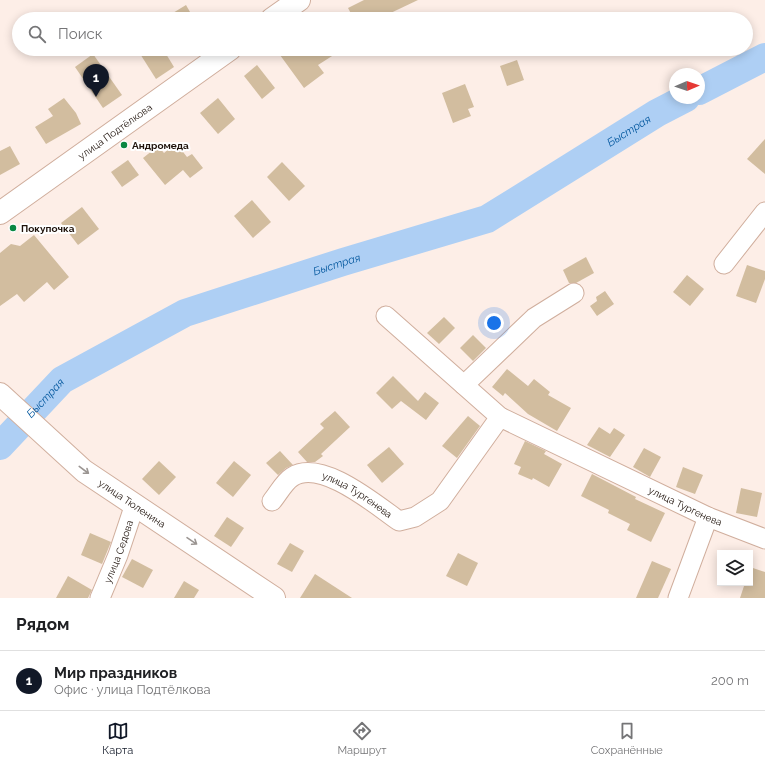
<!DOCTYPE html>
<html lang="ru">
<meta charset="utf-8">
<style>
:root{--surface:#fff;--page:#f6f6f6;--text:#202124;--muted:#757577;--line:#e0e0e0;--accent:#111827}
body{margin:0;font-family:Raleway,sans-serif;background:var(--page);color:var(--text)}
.controls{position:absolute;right:12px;bottom:12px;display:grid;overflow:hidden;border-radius:0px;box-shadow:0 2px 10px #0003}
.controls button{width:36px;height:36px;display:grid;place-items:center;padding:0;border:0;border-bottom:1px solid var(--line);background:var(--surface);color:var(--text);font:20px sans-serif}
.compass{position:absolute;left:669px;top:68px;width:36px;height:36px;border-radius:50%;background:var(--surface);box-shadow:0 2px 10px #0003;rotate:88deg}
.you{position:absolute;left:494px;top:323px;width:14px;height:14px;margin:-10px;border:3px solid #fff;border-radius:50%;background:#1a73e8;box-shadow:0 0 0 6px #1a73e833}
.badge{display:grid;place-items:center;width:26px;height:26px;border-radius:50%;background:var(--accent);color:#fff;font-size:13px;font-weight:700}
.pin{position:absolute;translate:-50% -33px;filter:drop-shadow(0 1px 2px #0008)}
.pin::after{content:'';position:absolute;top:21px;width:14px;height:12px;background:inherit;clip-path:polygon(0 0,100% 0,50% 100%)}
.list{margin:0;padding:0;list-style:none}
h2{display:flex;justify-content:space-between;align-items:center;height:52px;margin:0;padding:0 16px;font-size:17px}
h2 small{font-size:13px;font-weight:400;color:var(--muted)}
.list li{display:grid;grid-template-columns:26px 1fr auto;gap:12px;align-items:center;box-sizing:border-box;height:60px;padding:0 16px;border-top:1px solid var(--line)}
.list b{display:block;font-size:15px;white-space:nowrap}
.list p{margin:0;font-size:13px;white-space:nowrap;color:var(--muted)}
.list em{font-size:13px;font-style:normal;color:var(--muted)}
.icon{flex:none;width:22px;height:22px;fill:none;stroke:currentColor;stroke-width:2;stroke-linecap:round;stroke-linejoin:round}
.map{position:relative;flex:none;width:765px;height:598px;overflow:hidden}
.search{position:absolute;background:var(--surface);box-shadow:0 2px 10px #0003;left:12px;right:12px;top:12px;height:44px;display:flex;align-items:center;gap:10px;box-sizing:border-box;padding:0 14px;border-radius:22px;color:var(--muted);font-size:15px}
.sheet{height:112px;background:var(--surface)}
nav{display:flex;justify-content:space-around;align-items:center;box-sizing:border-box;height:56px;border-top:1px solid var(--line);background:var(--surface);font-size:11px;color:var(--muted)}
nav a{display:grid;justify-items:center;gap:2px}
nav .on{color:var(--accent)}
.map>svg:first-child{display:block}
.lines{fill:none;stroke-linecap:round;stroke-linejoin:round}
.river{stroke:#aecff4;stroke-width:28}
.building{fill:#d2bd9f}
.minor-casing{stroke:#d0ae9d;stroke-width:21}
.tertiary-casing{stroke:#d0ae9d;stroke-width:24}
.secondary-casing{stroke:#d0ae9d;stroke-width:24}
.minor{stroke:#fff;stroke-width:19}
.tertiary{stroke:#fff;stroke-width:22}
.secondary{stroke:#fff;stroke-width:22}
.oneway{stroke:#9b9592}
.poi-dot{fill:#088843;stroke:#fff;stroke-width:1.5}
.labels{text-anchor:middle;stroke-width:4;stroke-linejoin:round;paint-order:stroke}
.street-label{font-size:10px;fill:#20140d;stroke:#fff}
.poi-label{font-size:10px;font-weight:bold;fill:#20140d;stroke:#fff;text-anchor:start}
.water-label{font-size:11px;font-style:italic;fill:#00569d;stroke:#fff}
</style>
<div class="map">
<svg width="765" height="598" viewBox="0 0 765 598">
<rect width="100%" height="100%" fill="#fdeee7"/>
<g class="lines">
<g class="river">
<polyline points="699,91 765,57"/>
<path id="s1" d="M0,446L62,380L185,313L343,262L487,219L657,113L686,98"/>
</g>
</g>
<g class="building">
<polygon points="364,0 418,0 378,19 354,19 348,8"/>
<polygon points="186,5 194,19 163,19"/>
<polygon points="137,49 163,49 174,67 156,79"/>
<polygon points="289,49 343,49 318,65 324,73 304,88 280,55"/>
<polygon points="93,54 122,95 103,108 75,67"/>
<polygon points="517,60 524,80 507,86 500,66"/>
<polygon points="257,65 275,88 262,99 244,76"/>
<polygon points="465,84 474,107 468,109 471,116 453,123 442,93"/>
<polygon points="64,98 76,113 81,124 46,144 35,127 53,116 48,109"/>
<polygon points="218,98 235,119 218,134 200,113"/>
<polygon points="765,139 765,174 747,159"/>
<polygon points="176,143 187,157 192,154 203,168 190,178 183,170 165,185 143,158 158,146 164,153"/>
<polygon points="10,146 20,164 0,175 0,151"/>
<polygon points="128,160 139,175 122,187 111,172"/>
<polygon points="282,162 305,186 289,201 267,177"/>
<polygon points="252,200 271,222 253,238 234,216"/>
<polygon points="82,207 99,229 78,245 61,223"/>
<polygon points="34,235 69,277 54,290 47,282 24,302 17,294 0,306 0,253 11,244 20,246"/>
<polygon points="586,257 594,273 576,283 569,283 563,270"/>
<polygon points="747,265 765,271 765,279 756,303 736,296"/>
<polygon points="687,275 704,289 690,306 673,292"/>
<polygon points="605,291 614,304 597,316 590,306 597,301 596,297"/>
<polygon points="444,317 455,328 439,344 427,333"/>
<polygon points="473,335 486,348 473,361 460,348"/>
<polygon points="507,369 528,386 534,379 550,392 548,395 571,408 557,431 528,414 505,393 503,396 492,387"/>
<polygon points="393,376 418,401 425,392 439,403 426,420 401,401 392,409 376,393"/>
<polygon points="335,411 350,427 321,454 323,456 315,462 307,462 298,452 324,428 320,424"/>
<polygon points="468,416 480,426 457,458 442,446"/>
<polygon points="599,427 610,434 614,428 625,435 610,457 587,445"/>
<polygon points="525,441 546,451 544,454 562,464 549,487 533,478 532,480 518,474 521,467 514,464"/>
<polygon points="389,447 404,464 382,483 367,465"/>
<polygon points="644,448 661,457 650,477 633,467"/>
<polygon points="280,451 293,465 286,468 278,475 266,463"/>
<polygon points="159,461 176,477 159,495 142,479"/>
<polygon points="234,461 251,475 233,497 216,483"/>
<polygon points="683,467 703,475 695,494 676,487"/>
<polygon points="592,474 636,497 635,499 665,513 651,542 627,530 630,524 608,513 609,510 581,496"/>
<polygon points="741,488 762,493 757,517 736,513"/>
<polygon points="227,517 244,528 231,547 214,536"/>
<polygon points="90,533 111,542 102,564 81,555"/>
<polygon points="290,543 304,551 292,572 277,564"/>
<polygon points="458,553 478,563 467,586 446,576"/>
<polygon points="132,559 153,570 143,588 122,577"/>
<polygon points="652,561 671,569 658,598 636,598"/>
<polygon points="750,567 765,572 765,598 740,598 745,583 750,583"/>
<polygon points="315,574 352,598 300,598"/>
<polygon points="68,576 92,590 88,598 56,598"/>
<polygon points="184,581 199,590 194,598 174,598"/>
</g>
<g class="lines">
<g class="minor-casing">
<g id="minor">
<polyline points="724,264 765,212"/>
<path id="s2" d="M386,316L500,417L708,517L765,539"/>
<polyline points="464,385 534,318 574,293"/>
<path id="s3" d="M272,501C278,494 284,482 292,477C321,458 376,505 399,521L415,517L440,501L500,417"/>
<path id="s4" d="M100,598L118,555L135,504"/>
<polyline points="678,598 708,517"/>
</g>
</g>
<g class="tertiary-casing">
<g id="tertiary">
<path id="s5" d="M0,394L84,471L274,598"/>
</g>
</g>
<g class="secondary-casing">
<g id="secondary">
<polyline points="272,19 299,0"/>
<path id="s6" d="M0,213L230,49"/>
</g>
</g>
<use href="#minor" class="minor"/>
<use href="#tertiary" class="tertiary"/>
<use href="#secondary" class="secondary"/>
</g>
<defs><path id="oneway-shaft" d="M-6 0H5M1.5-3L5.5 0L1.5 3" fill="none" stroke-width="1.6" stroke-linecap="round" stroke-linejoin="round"/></defs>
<g class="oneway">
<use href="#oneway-shaft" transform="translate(84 470) rotate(37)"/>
<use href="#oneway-shaft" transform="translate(192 541) rotate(34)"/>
</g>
<g class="poi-dot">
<circle cx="124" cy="145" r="4"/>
<circle cx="13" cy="228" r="4"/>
</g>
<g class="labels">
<g class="street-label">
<text dy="4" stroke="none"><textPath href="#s6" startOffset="141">улица Подтёлкова</textPath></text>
<text dy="4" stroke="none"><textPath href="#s3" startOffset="103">улица Тургенева</textPath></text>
<text dy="4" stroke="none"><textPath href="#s5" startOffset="172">улица Тюленина</textPath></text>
<text dy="4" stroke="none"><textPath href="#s2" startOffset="358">улица Тургенева</textPath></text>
<text dy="4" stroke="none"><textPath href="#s4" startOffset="50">улица Седова</textPath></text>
</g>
<g class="poi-label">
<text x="132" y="149">Андромеда</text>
<text x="21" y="232">Покупочка</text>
</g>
<g class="water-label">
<text dy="4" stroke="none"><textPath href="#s1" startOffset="714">Быстрая</textPath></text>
<text dy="4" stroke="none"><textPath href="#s1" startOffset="390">Быстрая</textPath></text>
<text dy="4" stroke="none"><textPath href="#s1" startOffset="66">Быстрая</textPath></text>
</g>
</g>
</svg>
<div class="controls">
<button><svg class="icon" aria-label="layers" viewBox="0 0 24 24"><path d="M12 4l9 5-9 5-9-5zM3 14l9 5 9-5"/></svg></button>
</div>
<svg class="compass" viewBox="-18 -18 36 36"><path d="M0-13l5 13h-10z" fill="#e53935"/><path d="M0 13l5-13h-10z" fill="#757577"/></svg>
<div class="you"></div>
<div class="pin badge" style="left:96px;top:97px">1</div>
<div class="search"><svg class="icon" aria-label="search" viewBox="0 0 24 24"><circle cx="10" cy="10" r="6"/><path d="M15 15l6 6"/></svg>Поиск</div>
</div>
<section class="sheet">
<h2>Рядом<small></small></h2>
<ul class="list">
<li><span class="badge">1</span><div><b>Мир праздников</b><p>Офис · улица Подтёлкова</p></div><em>200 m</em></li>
</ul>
</section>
<nav>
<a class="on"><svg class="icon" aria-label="map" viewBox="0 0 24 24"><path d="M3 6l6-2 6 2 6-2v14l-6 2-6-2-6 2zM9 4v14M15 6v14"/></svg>Карта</a>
<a><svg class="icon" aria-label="directions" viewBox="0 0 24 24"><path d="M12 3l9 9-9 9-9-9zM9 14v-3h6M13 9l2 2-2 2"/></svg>Маршрут</a>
<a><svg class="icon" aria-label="saved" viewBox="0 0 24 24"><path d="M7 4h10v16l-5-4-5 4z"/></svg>Сохранённые</a>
</nav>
